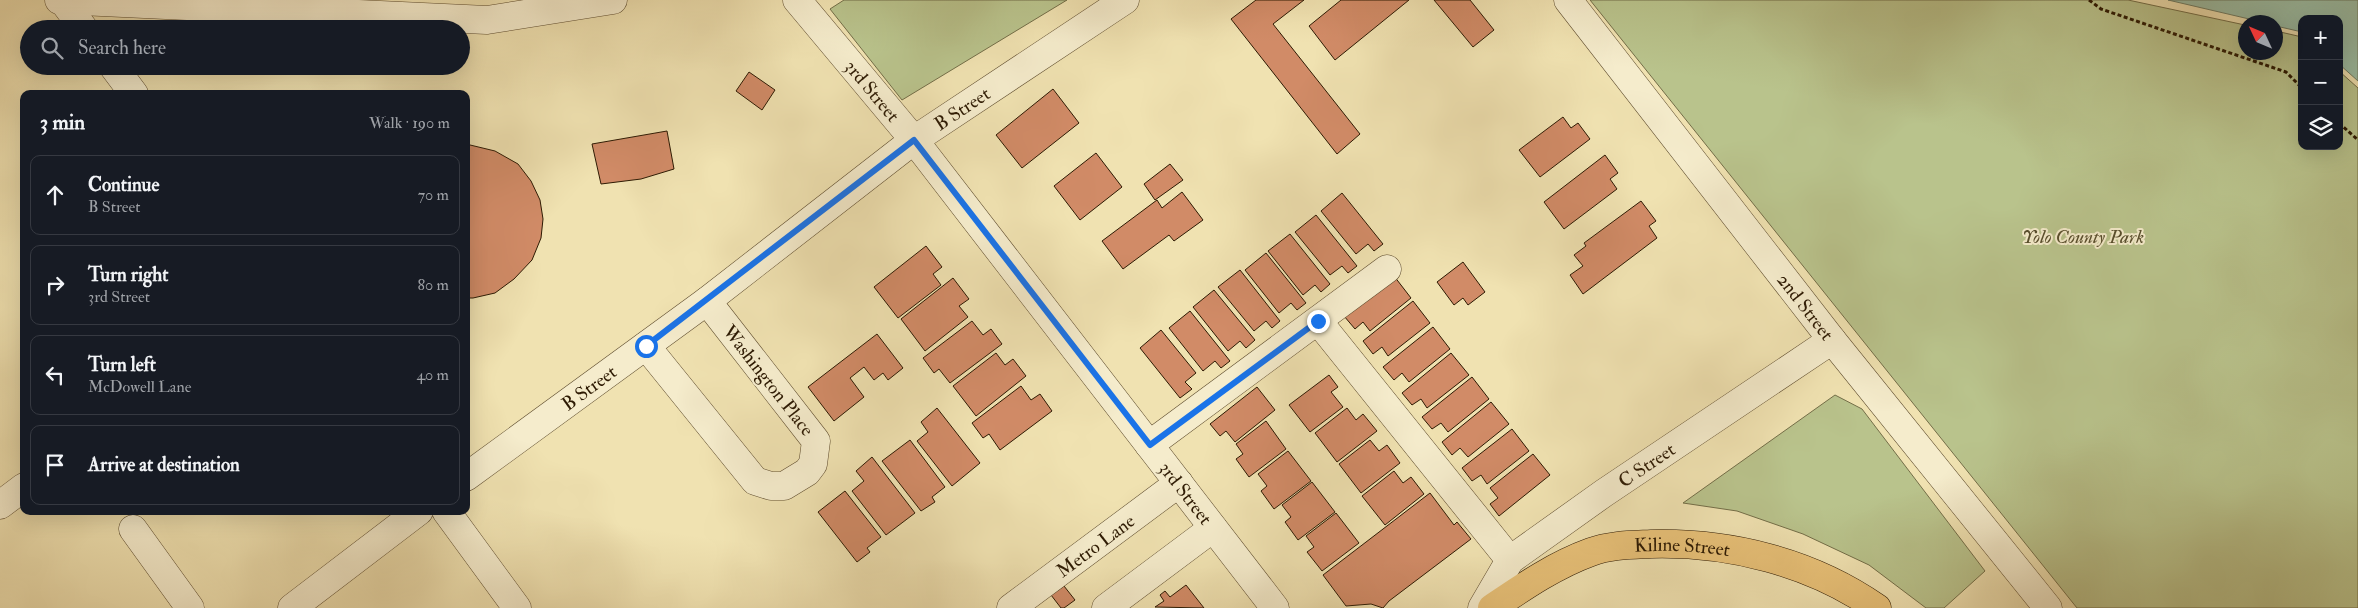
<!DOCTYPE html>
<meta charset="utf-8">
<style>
:root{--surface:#171b24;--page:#20242c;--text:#f1f3f6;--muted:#9ea1a6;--line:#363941}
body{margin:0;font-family:"IM FELL Double Pica",serif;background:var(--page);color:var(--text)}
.controls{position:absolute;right:15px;top:15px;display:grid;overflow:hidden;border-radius:10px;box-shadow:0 5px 20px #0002}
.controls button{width:45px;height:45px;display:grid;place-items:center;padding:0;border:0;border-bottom:1px solid var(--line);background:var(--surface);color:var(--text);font:25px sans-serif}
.compass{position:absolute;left:2238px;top:15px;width:45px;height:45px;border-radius:50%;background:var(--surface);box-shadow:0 5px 20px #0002;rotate:314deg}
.stop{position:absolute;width:15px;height:15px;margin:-11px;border:4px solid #1a73e8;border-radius:50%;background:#fff}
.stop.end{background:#1a73e8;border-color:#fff;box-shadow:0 1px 5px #0008}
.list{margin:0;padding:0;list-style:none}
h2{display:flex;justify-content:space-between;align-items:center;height:65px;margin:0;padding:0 20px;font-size:21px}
h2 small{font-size:16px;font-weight:400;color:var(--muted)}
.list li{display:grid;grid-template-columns:32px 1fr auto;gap:15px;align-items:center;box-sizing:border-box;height:80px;margin:0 10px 10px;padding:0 10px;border:1px solid var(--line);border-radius:10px}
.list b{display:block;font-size:19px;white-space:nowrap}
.list p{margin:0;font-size:16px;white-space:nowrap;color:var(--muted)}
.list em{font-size:16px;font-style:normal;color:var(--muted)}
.icon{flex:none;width:28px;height:28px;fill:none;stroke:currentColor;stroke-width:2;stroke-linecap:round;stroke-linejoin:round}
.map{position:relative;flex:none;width:2358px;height:608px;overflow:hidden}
.search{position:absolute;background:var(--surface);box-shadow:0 5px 20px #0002;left:20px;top:20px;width:450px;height:55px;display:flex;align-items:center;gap:12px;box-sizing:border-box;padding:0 18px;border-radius:28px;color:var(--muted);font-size:19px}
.panel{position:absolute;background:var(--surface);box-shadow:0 5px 20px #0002;left:20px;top:90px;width:450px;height:425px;border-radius:10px}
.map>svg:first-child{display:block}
.green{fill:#b9c38c;stroke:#736e48}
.water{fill:#9bbfa7;stroke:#6f7d65}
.building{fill:#d18b67;stroke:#2d1a03}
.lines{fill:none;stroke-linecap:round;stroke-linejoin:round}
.minor-casing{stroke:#5e4c2e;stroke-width:29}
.major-casing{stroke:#2d1a03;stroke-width:29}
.path{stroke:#2d1a03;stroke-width:3;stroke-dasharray:4 2.5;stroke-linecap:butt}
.minor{stroke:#f5eccc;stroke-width:28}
.major{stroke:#e8c178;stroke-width:28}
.route{stroke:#1a73e8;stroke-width:6}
.labels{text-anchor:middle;stroke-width:4;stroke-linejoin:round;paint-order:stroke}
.street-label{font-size:19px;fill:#2d1a03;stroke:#f5eccc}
.park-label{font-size:19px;font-style:italic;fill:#574d2c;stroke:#f5eccc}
</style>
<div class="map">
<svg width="2358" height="608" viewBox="0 0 2358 608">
<rect width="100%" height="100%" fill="#f0e2b1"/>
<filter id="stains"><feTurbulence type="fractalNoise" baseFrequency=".004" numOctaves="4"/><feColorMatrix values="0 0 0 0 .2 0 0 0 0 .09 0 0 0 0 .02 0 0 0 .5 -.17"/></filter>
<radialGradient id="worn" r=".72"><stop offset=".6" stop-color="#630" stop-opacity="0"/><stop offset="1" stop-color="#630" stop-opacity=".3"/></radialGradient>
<g class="green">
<polygon points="844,0 1067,0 902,100 830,9"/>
<polygon points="1590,0 2128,0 2245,25 2246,52 2276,52 2276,31 2302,37 2302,146 2339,146 2339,71 2358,88 2358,608 2077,608"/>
<polygon points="1835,395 1862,409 1985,571 1944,608 1926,608 1869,565 1803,534 1737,511 1683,503"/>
</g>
<polygon class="water" points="2168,0 2358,0 2358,81 2339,64 2339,19 2302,19 2302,32 2276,26 2276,22 2262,22"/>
<g class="building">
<polygon points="1256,0 1304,0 1273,24 1360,134 1337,154 1231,19"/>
<polygon points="1341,0 1409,0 1335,60 1309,26"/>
<polygon points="1434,0 1470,0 1494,30 1473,47"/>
<polygon points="749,72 775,90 762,110 736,91"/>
<polygon points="1053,89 1079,123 1022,168 996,135"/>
<polygon points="1563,117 1571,128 1578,123 1590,139 1540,177 1519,150"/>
<polygon points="667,131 674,169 641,179 601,184 592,144"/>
<polygon points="466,144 495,151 518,164 531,181 540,200 543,219 541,238 532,260 514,279 495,293 473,298 466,298"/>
<polygon points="1096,153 1122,187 1080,220 1054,186"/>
<polygon points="1605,155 1618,173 1610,179 1617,189 1564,229 1544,202"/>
<polygon points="1170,164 1183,180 1155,200 1144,184"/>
<polygon points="1182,192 1203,220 1174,241 1169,235 1123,269 1102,241 1157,200 1162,208"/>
<polygon points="1342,193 1383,244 1374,251 1368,244 1356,254 1321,211"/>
<polygon points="1641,201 1656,221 1649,226 1657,238 1583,294 1570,275 1583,266 1574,255 1586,246 1584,243"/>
<polygon points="1316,215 1357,266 1348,273 1342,266 1330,275 1295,232"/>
<polygon points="1290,234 1330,284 1321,292 1315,285 1303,295 1268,251"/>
<polygon points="926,246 942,267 933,274 941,285 898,318 874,287"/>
<polygon points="1266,253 1306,303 1297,310 1291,303 1279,313 1245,270"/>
<polygon points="1463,262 1485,292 1468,305 1463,298 1454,305 1437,282"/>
<polygon points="1240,270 1280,321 1272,328 1266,321 1254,331 1218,287"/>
<polygon points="1394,276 1411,298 1370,331 1363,322 1355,329 1344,316"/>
<polygon points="953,278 969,299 959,306 968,317 925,351 901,319"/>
<polygon points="1214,290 1255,340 1246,348 1240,341 1228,351 1193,307"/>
<polygon points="1413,301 1430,323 1388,356 1382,347 1373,354 1363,341"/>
<polygon points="1190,311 1230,361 1221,368 1215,361 1203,371 1169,328"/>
<polygon points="972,321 983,335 991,329 1002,344 950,383 939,369 934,373 923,358"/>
<polygon points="1433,327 1450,349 1409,382 1402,373 1394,380 1383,367"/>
<polygon points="1161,330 1196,373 1185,382 1192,389 1180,398 1140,348"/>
<polygon points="877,334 903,368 888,380 883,373 874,380 864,367 850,378 864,397 834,421 808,387"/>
<polygon points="996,353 1005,365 1013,359 1026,376 976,416 953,386"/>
<polygon points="1451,353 1469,375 1427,408 1421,399 1412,405 1402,393"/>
<polygon points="1329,375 1338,387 1331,392 1343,407 1310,432 1289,405"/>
<polygon points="1472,377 1489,399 1448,432 1441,423 1432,429 1422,417"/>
<polygon points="1021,386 1031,400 1040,394 1052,411 1000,450 989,434 983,438 972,423"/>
<polygon points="1257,387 1275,410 1235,442 1226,431 1220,436 1210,424"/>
<polygon points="1491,402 1509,424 1468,457 1460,448 1452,455 1442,442"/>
<polygon points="937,408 980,463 952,486 917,441 928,432 921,422"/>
<polygon points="1347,408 1356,420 1363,414 1377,431 1337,462 1315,433"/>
<polygon points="1266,421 1286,449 1249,477 1236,459 1243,454 1236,444"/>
<polygon points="1512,429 1529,451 1487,484 1481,475 1472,481 1462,468"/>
<polygon points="910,440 945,487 932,497 935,502 921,511 882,461"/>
<polygon points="1370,440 1379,451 1387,445 1400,463 1361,493 1339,464"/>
<polygon points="1288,451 1311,481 1274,509 1261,491 1267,486 1258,474"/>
<polygon points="1533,454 1550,475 1499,516 1490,504 1498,498 1490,488"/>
<polygon points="872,457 915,513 886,535 852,491 864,481 856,471"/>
<polygon points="1394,471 1403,483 1411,477 1424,494 1385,525 1362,496"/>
<polygon points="1312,482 1335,512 1298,540 1285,522 1291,517 1282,505"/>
<polygon points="845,491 881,537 867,548 870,552 857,562 818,512"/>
<polygon points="1430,493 1454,525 1457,522 1471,539 1389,601 1383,608 1371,604 1346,606 1323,575"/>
<polygon points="1336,513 1359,543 1322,571 1307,552 1314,547 1306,536"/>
<polygon points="1186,585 1204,608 1155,607 1164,601 1160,595 1165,591 1170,597"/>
<polygon points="1064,586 1075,600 1064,608 1061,608 1051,595"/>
</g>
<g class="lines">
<g class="minor-casing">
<g id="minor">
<polyline points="59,0 487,20 613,0"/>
<path id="s1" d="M797,0L914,140L1275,608"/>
<path id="s2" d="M1568,0L1832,340L2048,608"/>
<polyline points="63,1 84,29"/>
<polyline points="113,66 134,94"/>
<polyline points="1318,321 1510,560"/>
<polyline points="646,346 755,481 771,486 784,486 807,472 813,464 816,441 707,301"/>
<polyline points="1149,445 1387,269"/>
<path id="s3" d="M466,477L707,301L914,140L1125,0"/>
<polyline points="0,505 24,487"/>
<polyline points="446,511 517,608"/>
<polyline points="133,529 190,608"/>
<polyline points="292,608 419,511"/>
<path id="s4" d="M1011,608L1179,483"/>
<polyline points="1106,608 1213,528"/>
<path id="s5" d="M1482,608L1510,560L1604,493L1832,340"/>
</g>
</g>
<g class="major-casing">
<g id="major">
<path id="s6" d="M1492,608C1523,587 1555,565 1591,552C1610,545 1630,545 1651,544C1730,542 1811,562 1877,608"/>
</g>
</g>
<g class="path">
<polyline points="2089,0 2101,9 2286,72 2302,88"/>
<polyline points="2339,123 2358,140"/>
</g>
<use href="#minor" class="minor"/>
<use href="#major" class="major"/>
</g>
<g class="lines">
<polyline class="route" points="646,346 914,140 1150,445 1318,321"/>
</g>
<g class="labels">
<g class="street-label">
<text dy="7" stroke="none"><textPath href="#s1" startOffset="118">3rd Street</textPath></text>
<text dy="7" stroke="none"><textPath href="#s3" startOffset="618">B Street</textPath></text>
<text dy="7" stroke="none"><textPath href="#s2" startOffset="388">2nd Street</textPath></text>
<text transform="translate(769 380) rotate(52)" y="7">Washington Place</text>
<text dy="7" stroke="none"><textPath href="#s3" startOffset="152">B Street</textPath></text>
<text dy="7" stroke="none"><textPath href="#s5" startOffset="222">C Street</textPath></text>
<text dy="7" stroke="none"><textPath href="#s1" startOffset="628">3rd Street</textPath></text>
<text dy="7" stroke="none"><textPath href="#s4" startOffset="105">Metro Lane</textPath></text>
<text dy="7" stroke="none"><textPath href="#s6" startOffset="206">Kiline Street</textPath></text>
</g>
<g class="park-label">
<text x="2083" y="243">Yolo County Park</text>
</g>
</g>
<rect width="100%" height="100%" filter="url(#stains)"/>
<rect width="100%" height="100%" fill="url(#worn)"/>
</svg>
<div class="controls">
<button>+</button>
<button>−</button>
<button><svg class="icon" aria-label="layers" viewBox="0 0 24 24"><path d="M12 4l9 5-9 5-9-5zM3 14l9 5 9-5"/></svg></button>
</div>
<svg class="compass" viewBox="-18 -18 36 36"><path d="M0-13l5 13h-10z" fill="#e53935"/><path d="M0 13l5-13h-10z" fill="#9ea1a6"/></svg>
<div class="stop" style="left:646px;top:346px"></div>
<div class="stop end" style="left:1318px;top:321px"></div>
<div class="search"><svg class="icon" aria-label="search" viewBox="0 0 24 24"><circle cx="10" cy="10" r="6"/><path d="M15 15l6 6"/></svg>Search here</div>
<section class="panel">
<h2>3 min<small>Walk · 190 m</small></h2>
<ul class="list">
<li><svg class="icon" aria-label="ahead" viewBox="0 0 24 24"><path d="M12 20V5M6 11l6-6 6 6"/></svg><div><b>Continue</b><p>B Street</p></div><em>70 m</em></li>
<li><svg class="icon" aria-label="right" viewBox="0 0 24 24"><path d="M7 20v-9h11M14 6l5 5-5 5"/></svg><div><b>Turn right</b><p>3rd Street</p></div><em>80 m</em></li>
<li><svg class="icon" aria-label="left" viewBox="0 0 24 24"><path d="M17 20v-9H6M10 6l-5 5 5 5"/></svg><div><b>Turn left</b><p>McDowell Lane</p></div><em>40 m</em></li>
<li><svg class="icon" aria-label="arrive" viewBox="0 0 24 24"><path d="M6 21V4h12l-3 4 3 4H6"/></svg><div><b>Arrive at destination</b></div></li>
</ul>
</section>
</div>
